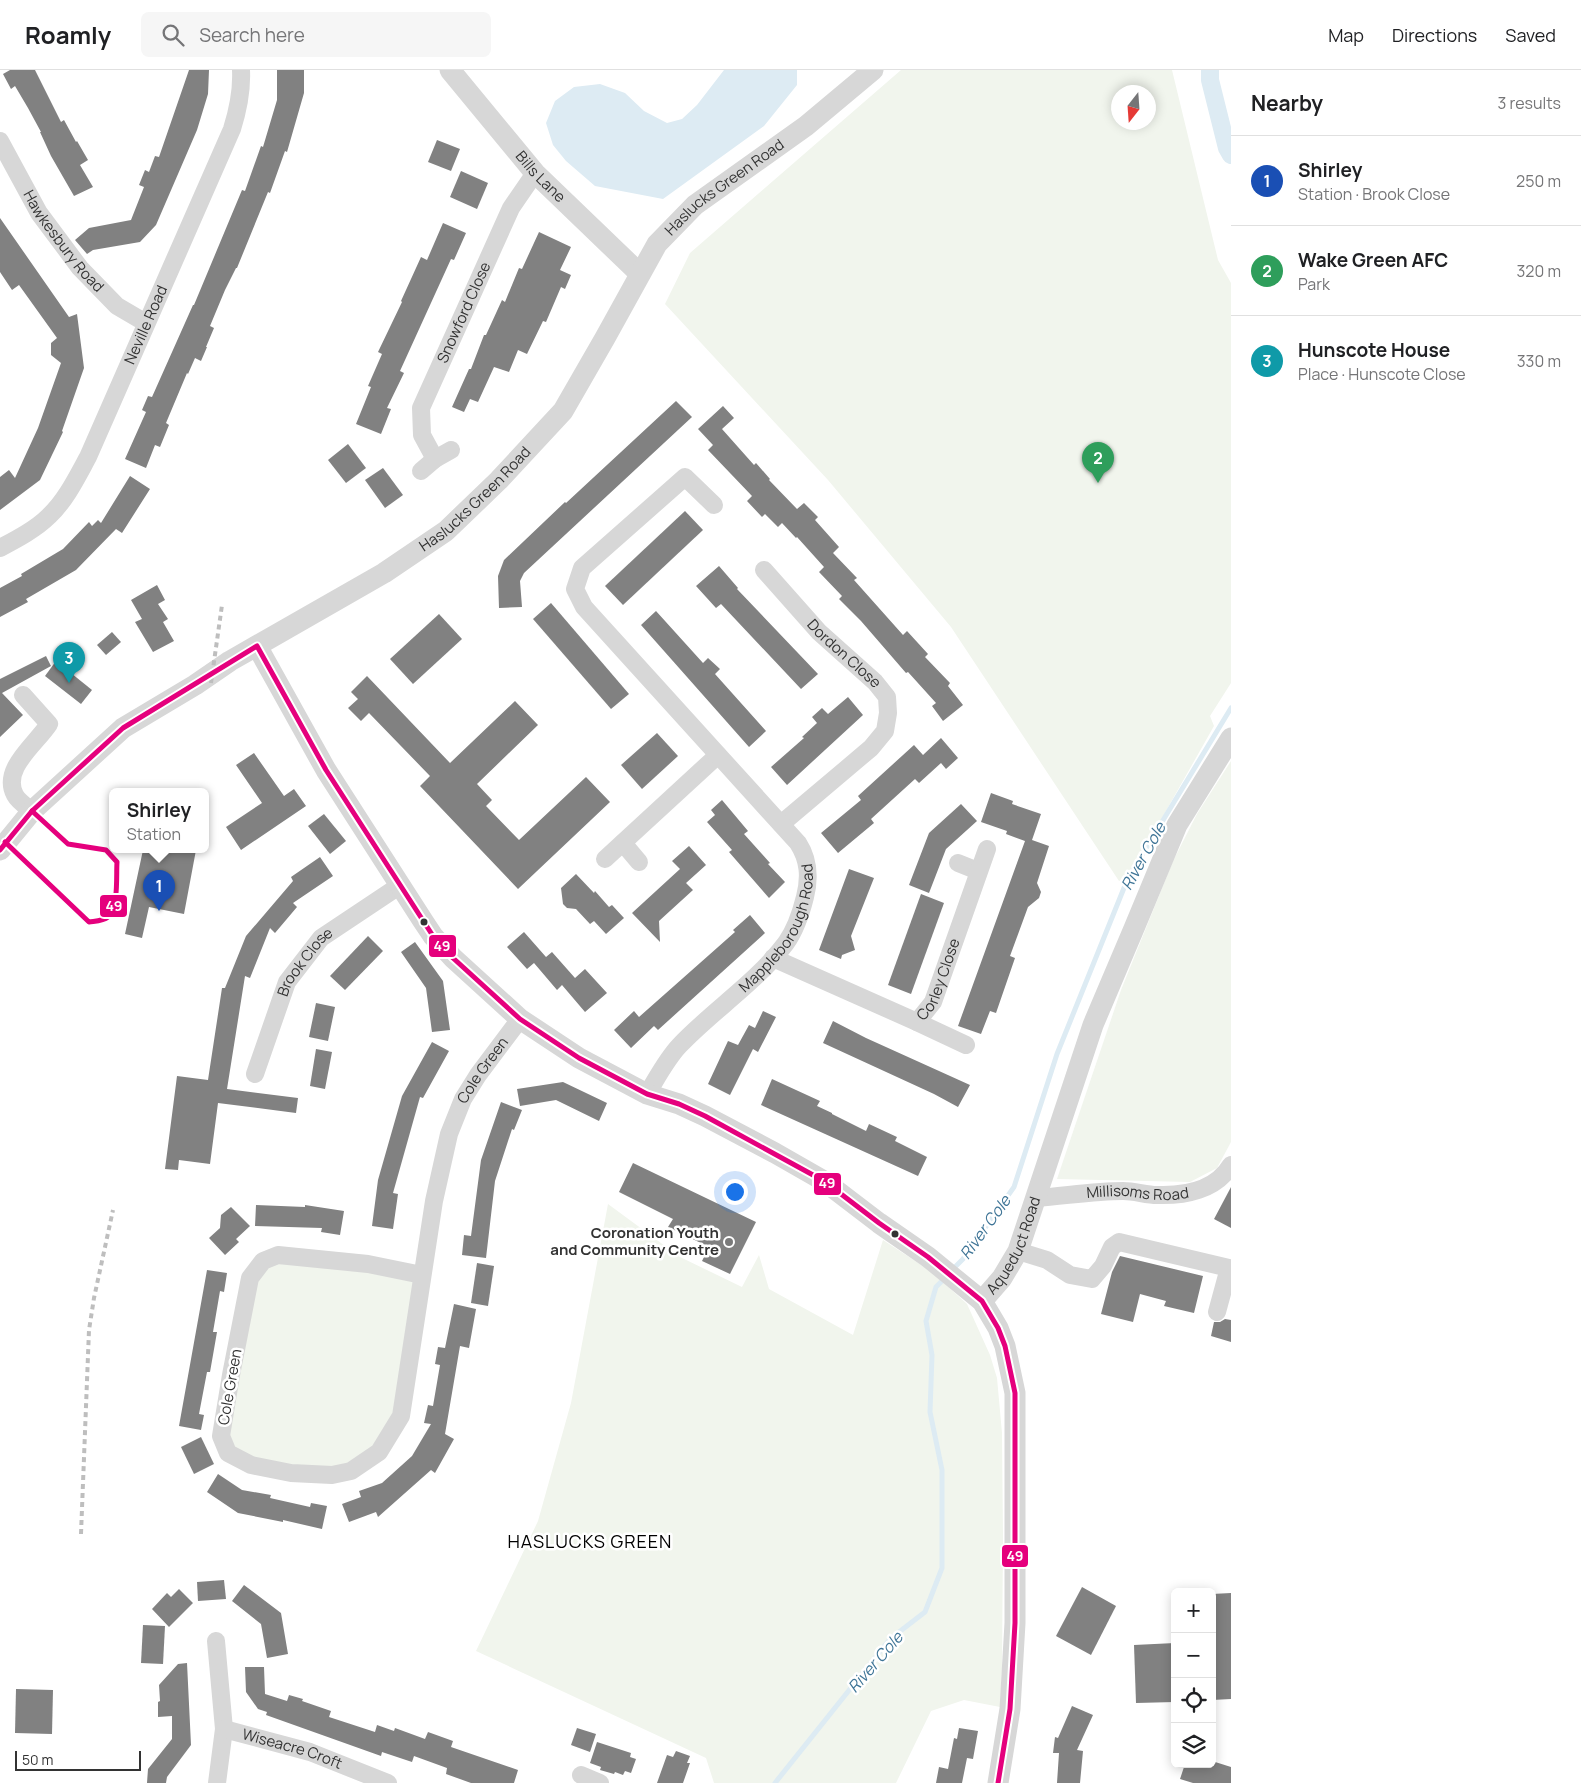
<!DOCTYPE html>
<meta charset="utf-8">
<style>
:root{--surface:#fff;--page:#f6f6f6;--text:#202124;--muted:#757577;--line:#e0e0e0;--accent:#111827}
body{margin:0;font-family:Manrope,sans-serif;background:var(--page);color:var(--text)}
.controls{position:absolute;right:15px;bottom:15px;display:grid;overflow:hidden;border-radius:8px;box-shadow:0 2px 12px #0003}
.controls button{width:45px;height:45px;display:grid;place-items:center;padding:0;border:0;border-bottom:1px solid var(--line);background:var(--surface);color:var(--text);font:25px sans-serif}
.compass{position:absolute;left:1111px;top:15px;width:45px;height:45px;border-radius:50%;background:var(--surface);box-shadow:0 2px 12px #0003;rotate:197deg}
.scale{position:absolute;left:15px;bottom:12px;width:126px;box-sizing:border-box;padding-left:5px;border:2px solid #333;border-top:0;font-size:14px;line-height:18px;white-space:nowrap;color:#333;-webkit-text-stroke:4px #fff;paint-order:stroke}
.you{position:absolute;left:734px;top:1121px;width:18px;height:18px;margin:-12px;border:4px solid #fff;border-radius:50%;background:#1a73e8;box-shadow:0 0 0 8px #1a73e833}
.badge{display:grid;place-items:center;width:32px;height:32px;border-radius:50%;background:var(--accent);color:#fff;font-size:16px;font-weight:700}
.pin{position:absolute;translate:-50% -41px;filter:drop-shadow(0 1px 2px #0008)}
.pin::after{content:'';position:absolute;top:26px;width:18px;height:15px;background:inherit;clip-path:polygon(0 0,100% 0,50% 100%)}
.popup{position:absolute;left:109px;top:718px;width:100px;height:65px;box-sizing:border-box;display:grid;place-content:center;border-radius:8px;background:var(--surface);filter:drop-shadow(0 1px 4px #0005);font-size:16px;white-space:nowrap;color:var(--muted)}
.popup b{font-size:19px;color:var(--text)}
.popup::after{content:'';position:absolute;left:50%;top:100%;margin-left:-10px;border:10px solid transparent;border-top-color:var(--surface)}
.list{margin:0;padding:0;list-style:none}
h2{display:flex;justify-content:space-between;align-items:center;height:65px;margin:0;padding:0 20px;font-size:21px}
h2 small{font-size:16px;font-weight:400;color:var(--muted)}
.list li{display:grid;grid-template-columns:32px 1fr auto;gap:15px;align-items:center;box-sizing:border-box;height:90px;padding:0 20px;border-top:1px solid var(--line)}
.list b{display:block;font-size:19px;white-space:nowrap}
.list p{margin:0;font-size:16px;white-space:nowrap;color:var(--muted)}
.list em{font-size:16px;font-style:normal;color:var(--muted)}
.icon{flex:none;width:28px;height:28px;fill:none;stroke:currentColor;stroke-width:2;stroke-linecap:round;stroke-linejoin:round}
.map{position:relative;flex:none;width:1231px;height:1713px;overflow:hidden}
header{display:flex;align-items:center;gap:30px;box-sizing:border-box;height:70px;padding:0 25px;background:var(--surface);border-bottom:1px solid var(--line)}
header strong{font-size:24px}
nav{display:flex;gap:28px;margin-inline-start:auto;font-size:18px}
.search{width:350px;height:45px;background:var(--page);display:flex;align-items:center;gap:12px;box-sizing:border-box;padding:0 18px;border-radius:8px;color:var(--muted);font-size:19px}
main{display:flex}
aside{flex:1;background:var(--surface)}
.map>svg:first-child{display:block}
.green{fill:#f1f5ed;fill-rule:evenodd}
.water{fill:#ddebf3}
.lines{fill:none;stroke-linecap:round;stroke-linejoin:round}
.stream{stroke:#ddebf3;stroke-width:5}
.canal{stroke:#ddebf3;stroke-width:18}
.building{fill:#818181}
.minor{stroke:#d7d7d7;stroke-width:18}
.tertiary{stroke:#d7d7d7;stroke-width:21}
.rail{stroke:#bebebe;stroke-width:4;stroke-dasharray:5 4;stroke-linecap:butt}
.bus-1-casing{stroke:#fff;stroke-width:9}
.bus-1{stroke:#e5007d;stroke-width:5}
.bus-dot{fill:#333;stroke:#fff;stroke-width:2}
.poi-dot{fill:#7a7a7a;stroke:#fff;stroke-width:2}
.labels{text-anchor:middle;stroke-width:5;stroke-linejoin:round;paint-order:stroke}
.street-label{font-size:15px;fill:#333;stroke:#fff}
.poi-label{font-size:15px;font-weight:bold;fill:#333;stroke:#fff;text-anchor:end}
.water-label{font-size:16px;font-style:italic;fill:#3f7597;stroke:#fff}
.quarter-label{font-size:18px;letter-spacing:1px;fill:#000;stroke:#fff}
.line-badge{stroke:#fff;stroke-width:2}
.badge-label{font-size:14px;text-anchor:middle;font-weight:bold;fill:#fff}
</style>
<header>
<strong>Roamly</strong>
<div class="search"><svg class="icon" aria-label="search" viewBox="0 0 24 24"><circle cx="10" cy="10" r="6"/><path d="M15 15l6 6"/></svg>Search here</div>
<nav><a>Map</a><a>Directions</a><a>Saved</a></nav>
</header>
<main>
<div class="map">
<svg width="1231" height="1713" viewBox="0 0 1231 1713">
<rect width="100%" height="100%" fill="#fff"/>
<g class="green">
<path d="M901,0H1172L1218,190L1231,213V613L1210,646L1214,656L1128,808L1119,811L951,557L828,410L665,234L690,183ZM1118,22H1148V52H1118Z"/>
<polygon points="1231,691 1231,1072 1217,1098 1190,1112 1057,1109 1121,920 1173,791 1197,744"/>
<polygon points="608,1134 680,1187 742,1217 759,1185 769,1219 853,1265 883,1170 932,1202 967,1234 990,1285 997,1308 1002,1363 1003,1467 1002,1599 1000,1637 964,1630 931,1641 896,1713 714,1713 706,1688 476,1581 538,1451 571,1333"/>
<polygon points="263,1191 422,1205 401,1346 379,1382 332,1405 228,1383 231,1305"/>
</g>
<polygon class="water" points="724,0 797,0 797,15 764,56 663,129 595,116 566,91 553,75 546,53 555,31 574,17 600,14 625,23 644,41 667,53 682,49 697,35"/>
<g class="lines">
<g class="stream">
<polyline points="952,1200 963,1189 1014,1117 1057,984 1128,808 1231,638"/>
<polyline points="775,1713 890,1569 925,1542 942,1498 942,1400 930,1342 932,1285 926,1251 936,1217 945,1208"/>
</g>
<polyline class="canal" points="1210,0 1210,10 1227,78 1231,85"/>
</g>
<g class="building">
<polygon points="10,0 35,0 61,52 64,50 76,72 77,71 88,90 80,95 93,117 74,126 51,86 40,62 41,62 28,38 15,16 11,19 3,4"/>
<polygon points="189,0 209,0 208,24 197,60 156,155 140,172 93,180 87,184 75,170 89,158 131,150 144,117 139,115 145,100 149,102 155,86 159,87"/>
<polygon points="277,0 304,0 304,23 287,82 285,81 270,123 268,122 237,198 236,198 225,220 210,256 214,258 206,277 207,277 201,291 195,288 188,304 187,303 166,353 169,355 160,377 155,375 146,398 125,389 146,342 142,340 148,326 152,327 193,235 194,235 242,120 245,121 261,76 263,77 277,30"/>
<polygon points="437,70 460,79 451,101 428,92"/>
<polygon points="461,101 488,113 477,139 450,127"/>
<polygon points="0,148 69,247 77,244 84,298 62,361 63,362 40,410 0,440 0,407 9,400 15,408 38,358 61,293 51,285 51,273 57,268 19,215 12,220 0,202"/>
<polygon points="443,153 466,163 454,190 451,189 400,301 404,303 387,338 391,339 381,364 356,354 371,317 368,316 382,284 378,282 402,232 401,231 421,187 427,190"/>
<polygon points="539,162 571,177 560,200 571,205 565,219 561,217 546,252 543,251 527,284 518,280 509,302 494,297 478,332 470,329 464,342 452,337 469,299 471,299 484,265 486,265 502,230 505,232 519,198 522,199"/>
<polygon points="676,331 692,347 524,503 520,511 522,537 499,538 498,506 504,490 565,432 566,433"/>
<polygon points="723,336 734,348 722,359 754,395 756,393 770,409 769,410 797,439 804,433 818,447 815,450 839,477 833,483 857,508 854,510 903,565 907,561 928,584 925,587 950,613 948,616 963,635 943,651 932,636 936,633 908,602 906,603 861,551 839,529 842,526 819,502 824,497 797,467 796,468 782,453 778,457 765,444 762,447 747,431 752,426 708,380 713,375 698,359"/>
<polygon points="348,374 366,398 346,413 328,390"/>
<polygon points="383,398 403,425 385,438 365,410"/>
<polygon points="130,406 150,419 122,463 116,459 76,500 26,529 28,532 0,547 0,518 22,506 21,504 63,479 89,452 92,456 98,450 101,453"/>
<polygon points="685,441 703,460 623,535 605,516"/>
<polygon points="719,496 738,518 737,519 818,604 801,619 721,534 716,538 696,516"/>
<polygon points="157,515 165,530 158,534 168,549 163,552 174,571 153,582 135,552 142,549 131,530"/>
<polygon points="551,533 629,624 611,639 533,549"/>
<polygon points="656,541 703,593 708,588 720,599 715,604 766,661 749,677 641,555"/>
<polygon points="439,544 462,569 413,614 390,589"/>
<polygon points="112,562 121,572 106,585 97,575"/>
<polygon points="46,586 51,596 2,623 23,645 0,667 0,609"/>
<polygon points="56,591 92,620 81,634 45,606"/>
<polygon points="367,606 450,693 515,631 538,655 477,714 492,730 486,736 519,770 586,707 610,732 518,819 420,716 430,706 369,643 361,651 348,638 358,629 351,622"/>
<polygon points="848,627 863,645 787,715 771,697 804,668 802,667 817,653 812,647 822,638 828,644"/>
<polygon points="657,663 678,686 642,719 621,695"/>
<polygon points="941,668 958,688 946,699 941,693 919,713 915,709 871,749 874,753 838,783 821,763 861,730 858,726 914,675 923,685"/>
<polygon points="254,683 284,726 294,719 306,736 241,780 226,757 262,733 236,695"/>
<polygon points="991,723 1013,731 1012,734 1041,744 1032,770 1049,776 1037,813 1041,822 1039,828 1028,837 1010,886 1015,888 996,943 990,941 981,964 958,956 1025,771 1006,764 1007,761 981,752"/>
<polygon points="722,730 748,761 744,764 770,793 768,794 785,812 769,828 729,782 732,780 707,752 715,745 711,740"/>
<polygon points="961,734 977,751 946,779 929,823 909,815 929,763"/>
<polygon points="324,744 346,771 330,784 308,756"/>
<polygon points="689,776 706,795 686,813 693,820 659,851 660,872 632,843 680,799 672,791"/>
<polygon points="143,780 196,780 184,844 149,837 142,868 125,864"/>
<polygon points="320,787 333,806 293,833 297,837 275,863 270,858 250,908 245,906 227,1019 298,1028 296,1043 218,1033 210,1094 179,1090 178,1100 165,1099 177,1006 208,1010 222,918 225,918 246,866 293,811 291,807"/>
<polygon points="849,799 874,808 851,866 855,880 842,885 841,889 819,880"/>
<polygon points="576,804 594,823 595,821 609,837 612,835 624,848 606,864 594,851 590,854 576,839 567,838 563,834 561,818"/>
<polygon points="921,824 944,833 911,924 888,915"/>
<polygon points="750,845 765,863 658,960 654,956 631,978 614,960 634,941 639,947 735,862 733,860"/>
<polygon points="524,862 546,887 552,882 575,908 585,899 607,923 585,942 562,915 557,920 534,893 527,899 507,877"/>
<polygon points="368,866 383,881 345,920 330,906"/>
<polygon points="415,872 443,911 450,960 432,962 426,918 401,882"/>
<polygon points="316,933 335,937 328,971 309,967"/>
<polygon points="763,941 776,947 758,982 753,979 730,1025 708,1014 728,971 738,975 749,955 755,958"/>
<polygon points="833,951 866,968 970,1015 958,1037 934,1024 823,973"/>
<polygon points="432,972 449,981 423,1028 420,1027 393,1123 398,1124 393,1159 372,1156 378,1110 402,1026"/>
<polygon points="316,979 332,982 325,1019 310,1016"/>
<polygon points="772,1009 820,1031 817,1036 832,1043 832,1044 866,1061 869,1054 897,1067 895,1071 927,1087 918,1106 761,1035"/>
<polygon points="563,1012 607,1033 599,1051 556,1030 520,1036 517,1019"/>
<polygon points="501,1032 522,1040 514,1060 512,1059 495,1111 486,1188 462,1185 464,1165 471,1166 481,1090"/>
<polygon points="633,1093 756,1152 730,1204 702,1191 709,1177 668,1157 673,1149 619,1122"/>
<polygon points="1231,1117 1231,1158 1214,1149"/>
<polygon points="256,1135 305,1137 305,1135 344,1141 340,1165 321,1162 322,1158 255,1156"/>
<polygon points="231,1137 250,1156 236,1169 239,1172 225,1185 209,1168 220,1158 221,1145"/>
<polygon points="1120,1186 1203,1206 1194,1243 1164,1236 1166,1231 1140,1224 1133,1252 1101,1244 1112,1202"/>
<polygon points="477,1193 494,1196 488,1236 471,1233"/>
<polygon points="207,1200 227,1203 224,1222 220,1221 213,1262 217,1262 213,1285 210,1302 207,1302 199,1344 204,1345 201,1360 179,1356"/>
<polygon points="454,1234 476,1239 469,1278 460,1276 445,1364 454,1369 435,1403 431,1400 378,1447 376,1442 349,1452 342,1434 361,1427 359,1421 382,1413 412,1386 431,1354 424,1353 428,1335 433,1336 440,1295 435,1294 438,1277 445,1278"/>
<polygon points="1225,1249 1231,1250 1231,1272 1211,1266 1214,1252 1220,1252"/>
<polygon points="201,1367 214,1394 194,1404 181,1377"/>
<polygon points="218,1404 242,1420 271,1425 270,1428 310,1437 311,1433 327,1436 322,1459 283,1450 283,1452 238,1443 207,1422"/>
<polygon points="224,1510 226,1529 198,1531 197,1512"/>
<polygon points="244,1515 281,1543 288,1584 267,1588 261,1554 232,1531"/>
<polygon points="1082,1517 1116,1536 1091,1585 1056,1566"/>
<polygon points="179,1519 193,1533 169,1557 152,1539 167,1523 171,1527"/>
<polygon points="1231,1523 1231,1629 1212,1630 1212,1524"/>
<polygon points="143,1555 165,1556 163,1594 141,1593"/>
<polygon points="1175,1573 1175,1632 1136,1633 1134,1575"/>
<polygon points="187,1593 191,1675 167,1707 166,1713 147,1713 148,1699 172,1669 172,1646 158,1647 158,1632 160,1631 159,1615 178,1594"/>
<polygon points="245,1597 264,1597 265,1624 287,1631 289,1625 303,1629 302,1631 331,1641 329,1647 375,1662 377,1655 394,1661 395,1658 425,1669 428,1662 453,1671 451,1677 518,1700 514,1713 471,1713 446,1704 447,1698 414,1686 412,1692 382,1682 381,1686 266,1645 267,1642 258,1639 246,1622"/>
<polygon points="16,1619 53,1620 52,1664 15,1663"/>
<polygon points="1072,1636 1093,1645 1077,1680 1083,1681 1080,1713 1057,1713 1059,1683 1053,1683 1055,1667 1058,1668"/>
<polygon points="577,1658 596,1664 590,1682 571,1675"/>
<polygon points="959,1658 978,1661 973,1689 967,1688 962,1713 936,1713 939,1697 948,1699 954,1668 957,1669"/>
<polygon points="597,1672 631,1683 630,1687 636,1689 631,1703 625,1701 623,1705 615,1702 614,1704 600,1700 601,1697 590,1693"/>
<polygon points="676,1681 690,1686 687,1693 690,1693 683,1713 657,1713 667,1685 673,1687"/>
<polygon points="1212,1691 1231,1697 1231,1713 1193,1713 1180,1709 1185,1694 1212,1694"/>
</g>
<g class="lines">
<g class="minor">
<path id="s1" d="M0,71L39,143L80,198L117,236L146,253"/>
<path id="s2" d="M435,389L422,365L421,338L511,138L535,103"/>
<polyline points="421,401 435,389 451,380"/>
<path id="s3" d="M0,478C17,469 36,459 49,446C66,430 77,407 88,387L232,59C238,40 242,20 241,0"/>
<path id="s4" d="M764,500L819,562L875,612L887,627L888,643L885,661L871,678L781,754"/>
<path d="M23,625L49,654C36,674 1,699 15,725C18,731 27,737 32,741"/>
<polyline points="623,773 639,792"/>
<polyline points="605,789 718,685"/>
<polyline points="958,793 978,801"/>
<path id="s5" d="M773,888L917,952L933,932L987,779"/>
<polyline points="917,952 966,975"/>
<path id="s6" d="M255,1004L287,912L321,868L399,816"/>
<path id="s7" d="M647,1024C657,1008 666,990 679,976C713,940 756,913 786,873C796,859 801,843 805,827C810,807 809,790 798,773L584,537L575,519L582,498L685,407L714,435"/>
<path id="s8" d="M1036,1128C1065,1126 1094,1121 1123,1121C1135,1121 1146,1125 1157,1125C1185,1126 1216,1120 1231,1095"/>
<polyline points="1018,1181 1047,1190 1070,1205 1092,1209 1103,1196 1112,1177 1119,1172 1229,1198 1217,1242"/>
<path id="s9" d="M422,1205L368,1194L278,1185L263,1191L250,1208L231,1305L221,1366L228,1383L251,1395L291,1403L332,1405L351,1401L379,1382L401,1346L434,1131L449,1064L463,1029L478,1005L520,949"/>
<polyline points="216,1571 224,1659 217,1713"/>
<path id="s10" d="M224,1659L310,1682L388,1713"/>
<polyline points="581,1705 600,1713"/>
</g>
<g class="tertiary">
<path id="s11" d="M450,0L535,103L640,204"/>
<polyline points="257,576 326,700 423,851 433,866 453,888 520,949 579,988 647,1024 679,1034 705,1046 775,1083 824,1111 879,1153 928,1187 982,1231 998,1258 1005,1276 1015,1323 1015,1553 1010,1639 998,1713"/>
<path id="s12" d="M0,780L32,741L123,658L195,615L230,591L384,503L446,461L499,410L563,341L605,268L657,174L695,135L806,56L873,0"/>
<path id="s13" d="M982,1231L1002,1208L1018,1181L1093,955L1135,856L1177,755L1231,668"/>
</g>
<g class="rail">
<polyline points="211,613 222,535"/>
<polyline points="81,1464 89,1260 94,1228 113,1140"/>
</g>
<g class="bus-1-casing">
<g id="bus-1">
<path d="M5,772L89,852C95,851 103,851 108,847C119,836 116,806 117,792L106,780L68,774L32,741"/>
<polyline points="0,780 32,741 123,658 257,576 326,700 433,866 453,888 520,949 579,988 647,1024 679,1034 705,1046 824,1111 879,1153 928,1187 982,1231 998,1258 1005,1276 1015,1323 1015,1553 1010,1639 998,1713"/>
</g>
</g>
<use href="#bus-1" class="bus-1"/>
</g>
<g class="bus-dot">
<circle cx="424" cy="852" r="4.5"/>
<circle cx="895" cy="1164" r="4.5"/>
</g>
<circle class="poi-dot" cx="729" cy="1172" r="5"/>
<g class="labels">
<g class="street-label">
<text dy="5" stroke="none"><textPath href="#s11" startOffset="140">Bills Lane</textPath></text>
<text dy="5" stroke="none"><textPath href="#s12" startOffset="1000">Haslucks Green Road</textPath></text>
<text dy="5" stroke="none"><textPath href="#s1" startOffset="119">Hawkesbury Road</textPath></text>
<text dy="5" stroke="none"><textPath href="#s2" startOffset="159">Snowford Close</textPath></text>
<text dy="5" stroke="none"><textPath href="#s3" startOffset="274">Neville Road</textPath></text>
<text dy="5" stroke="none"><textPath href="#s12" startOffset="595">Haslucks Green Road</textPath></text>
<text dy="5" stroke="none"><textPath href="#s4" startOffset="116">Dordon Close</textPath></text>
<text dy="5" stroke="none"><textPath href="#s7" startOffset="216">Mappleborough Road</textPath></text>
<text dy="5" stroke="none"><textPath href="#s6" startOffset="124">Brook Close</textPath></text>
<text dy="5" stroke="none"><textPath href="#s5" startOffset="206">Corley Close</textPath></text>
<text dy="5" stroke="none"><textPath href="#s9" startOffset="924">Cole Green</textPath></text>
<text dy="5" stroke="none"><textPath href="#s8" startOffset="102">Millisoms Road</textPath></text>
<text dy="5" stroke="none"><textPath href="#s13" startOffset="65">Aqueduct Road</textPath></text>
<text transform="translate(230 1317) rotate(-80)" y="5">Cole Green</text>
<text dy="5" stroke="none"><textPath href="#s10" startOffset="71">Wiseacre Croft</textPath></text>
</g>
<g class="poi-label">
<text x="719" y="1168">Coronation Youth<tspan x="719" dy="17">and Community Centre</tspan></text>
</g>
<g class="water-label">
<text transform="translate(1143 786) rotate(-61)" y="6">River Cole</text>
<text transform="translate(985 1157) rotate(-54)" y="6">River Cole</text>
<text transform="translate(875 1592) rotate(-49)" y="6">River Cole</text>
</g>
<g class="quarter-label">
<text x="590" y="1478">HASLUCKS GREEN</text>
</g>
</g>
<g class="line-badge">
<rect x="99" y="824" width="29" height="24" rx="5" fill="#e5007d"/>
<rect x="428" y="864" width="29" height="24" rx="5" fill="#e5007d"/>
<rect x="813" y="1102" width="29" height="24" rx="5" fill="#e5007d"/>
<rect x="1001" y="1474" width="28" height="24" rx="5" fill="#e5007d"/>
</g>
<g class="badge-label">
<text x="114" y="841">49</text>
<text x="442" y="881">49</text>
<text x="827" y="1118">49</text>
<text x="1015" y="1491">49</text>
</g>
</svg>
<div class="controls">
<button>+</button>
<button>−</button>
<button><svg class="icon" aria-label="locate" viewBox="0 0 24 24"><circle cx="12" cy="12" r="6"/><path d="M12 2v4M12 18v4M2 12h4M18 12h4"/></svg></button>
<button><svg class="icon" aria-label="layers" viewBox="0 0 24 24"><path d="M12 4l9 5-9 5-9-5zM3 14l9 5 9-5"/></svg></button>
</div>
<svg class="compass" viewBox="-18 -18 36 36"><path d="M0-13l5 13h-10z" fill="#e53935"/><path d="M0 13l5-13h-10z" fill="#757577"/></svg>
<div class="scale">50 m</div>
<div class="you"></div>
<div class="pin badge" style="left:159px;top:841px;background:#1a4fb4">1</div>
<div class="popup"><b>Shirley</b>Station</div>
<div class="pin badge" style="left:1098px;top:413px;background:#2e9e5b">2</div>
<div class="pin badge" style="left:69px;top:613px;background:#0f9aa8">3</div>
</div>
<aside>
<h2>Nearby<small>3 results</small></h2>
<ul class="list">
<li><span class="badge" style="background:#1a4fb4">1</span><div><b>Shirley</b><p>Station · Brook Close</p></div><em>250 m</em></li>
<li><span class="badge" style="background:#2e9e5b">2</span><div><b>Wake Green AFC</b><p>Park</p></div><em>320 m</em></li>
<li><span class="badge" style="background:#0f9aa8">3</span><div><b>Hunscote House</b><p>Place · Hunscote Close</p></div><em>330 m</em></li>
</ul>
</aside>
</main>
